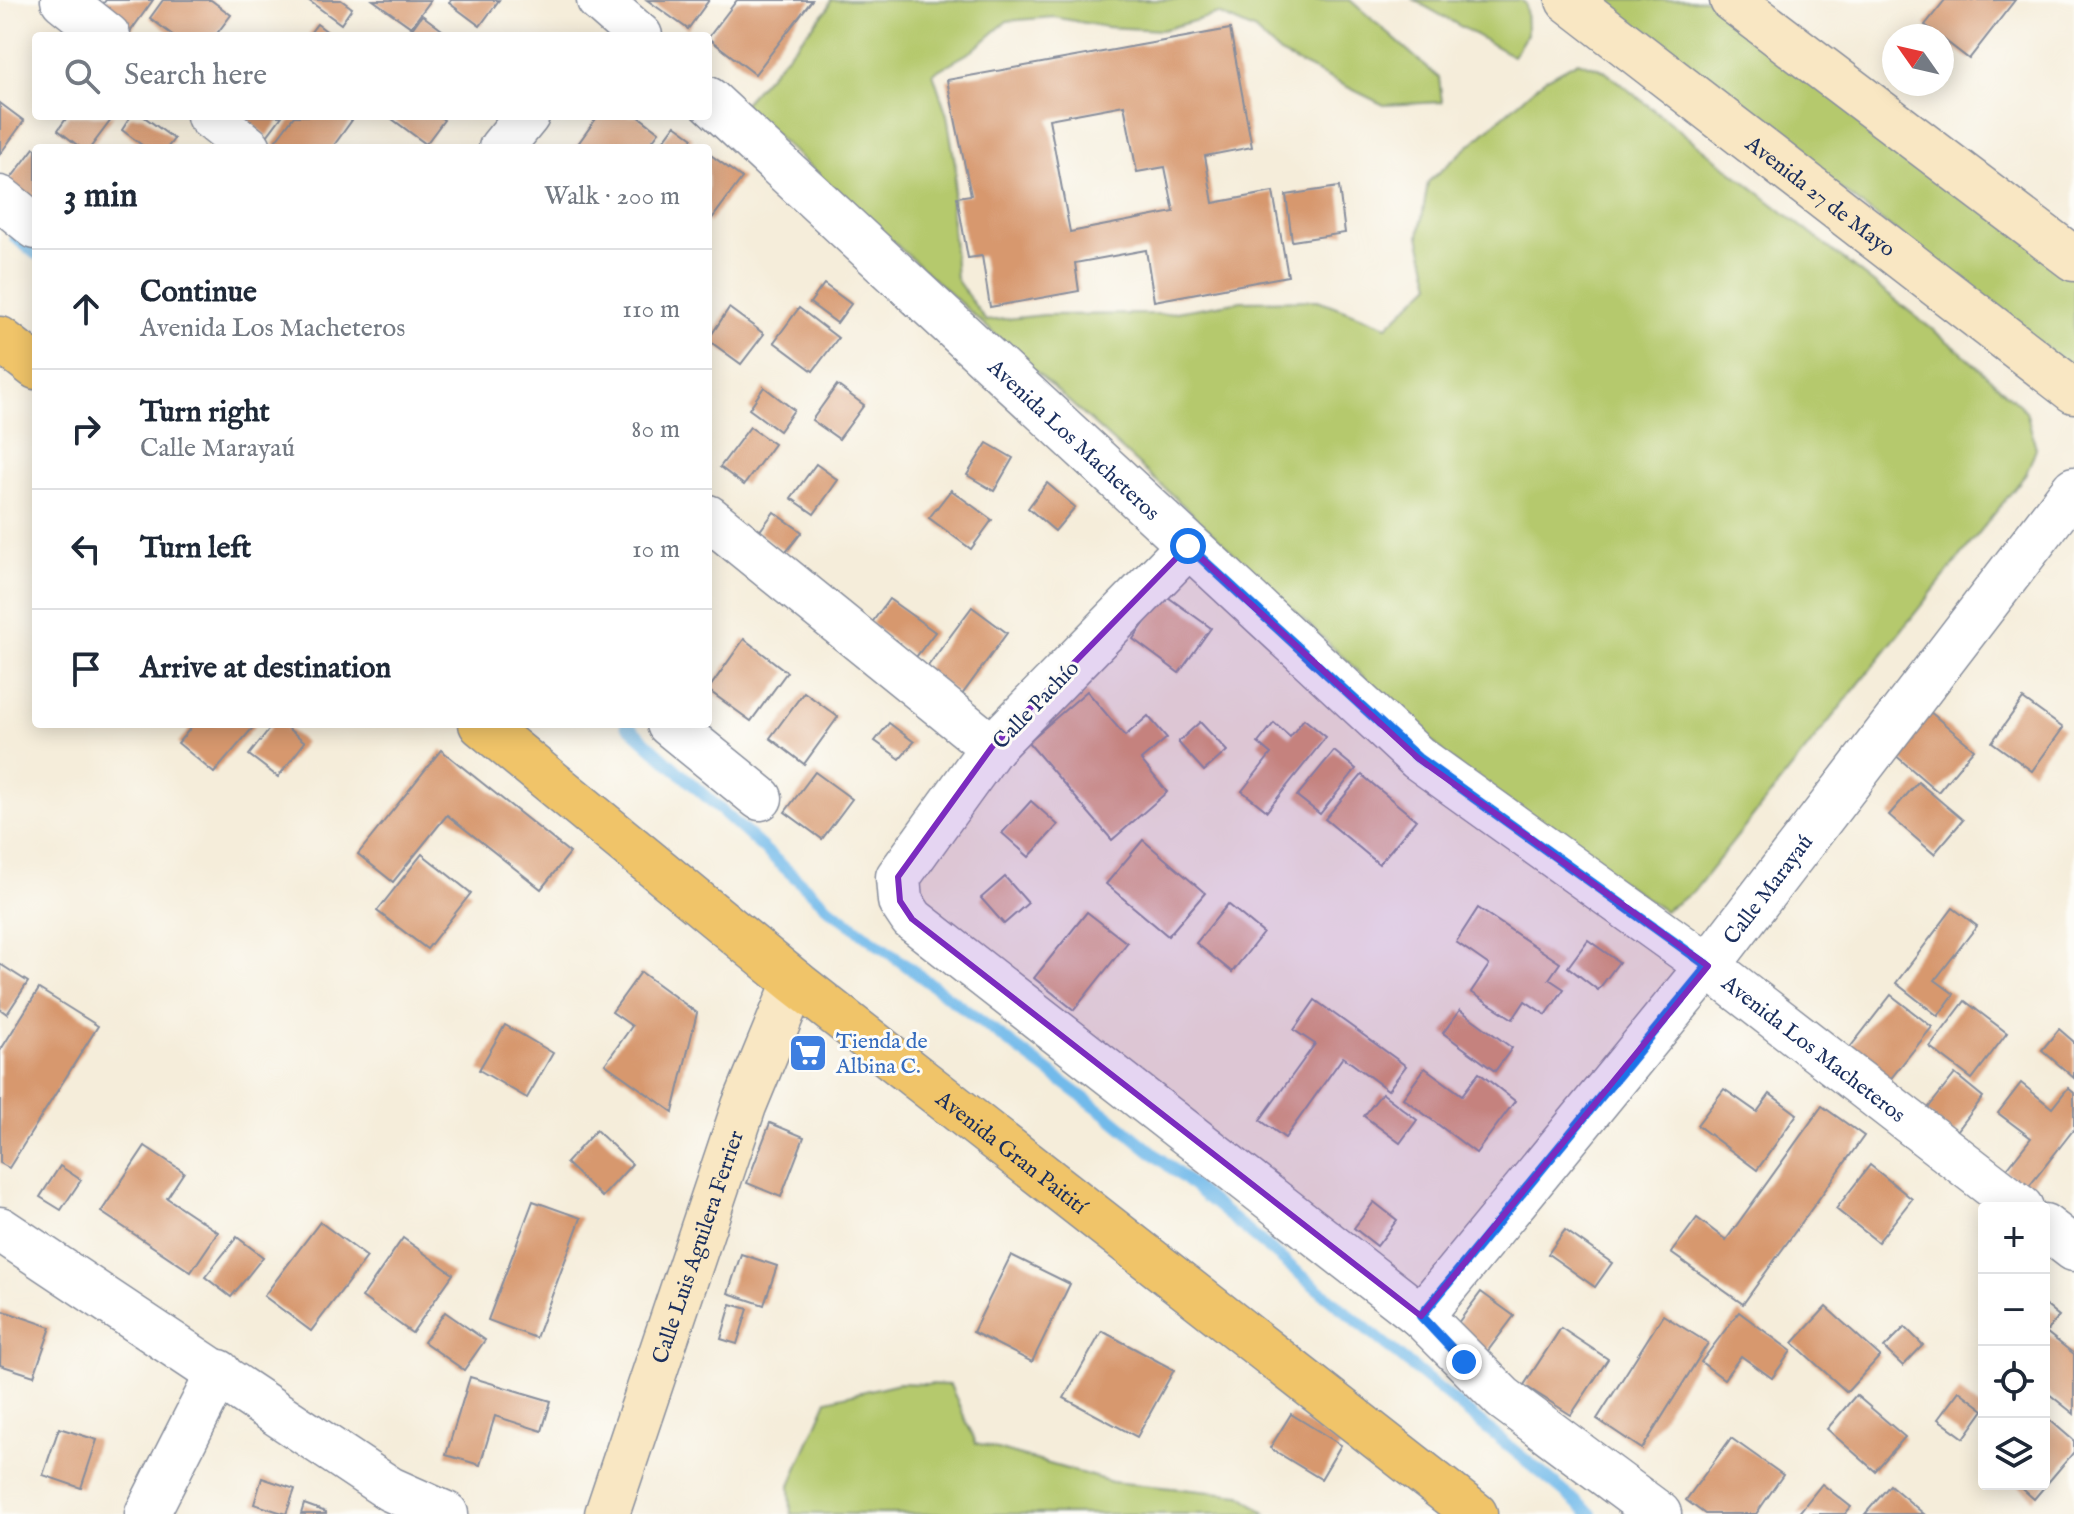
<!DOCTYPE html>
<meta charset="utf-8">
<style>
:root{--surface:#fff;--page:#f6f6f7;--text:#1f2937;--muted:#747a83;--line:#e0e1e3}
body{margin:0;font-family:"IM FELL English",serif;background:var(--page);color:var(--text)}
.controls{position:absolute;right:24px;bottom:24px;display:grid;overflow:hidden;border-radius:8px;box-shadow:0 4px 20px #0003}
.controls button{width:72px;height:72px;display:grid;place-items:center;padding:0;border:0;border-bottom:2px solid var(--line);background:var(--surface);color:var(--text);font:40px sans-serif}
.compass{position:absolute;left:1882px;top:24px;width:72px;height:72px;border-radius:50%;background:var(--surface);box-shadow:0 4px 20px #0003;rotate:304deg}
.stop{position:absolute;width:24px;height:24px;margin:-18px;border:6px solid #1a73e8;border-radius:50%;background:#fff}
.stop.end{background:#1a73e8;border-color:#fff;box-shadow:0 2px 8px #0008}
.list{margin:0;padding:0;list-style:none}
h2{display:flex;justify-content:space-between;align-items:center;height:104px;margin:0;padding:0 32px;font-size:34px}
h2 small{font-size:26px;font-weight:400;color:var(--muted)}
.list li{display:grid;grid-template-columns:52px 1fr auto;gap:24px;align-items:center;box-sizing:border-box;height:120px;padding:0 32px;border-top:2px solid var(--line)}
.list b{display:block;font-size:30px;white-space:nowrap}
.list p{margin:0;font-size:26px;white-space:nowrap;color:var(--muted)}
.list em{font-size:26px;font-style:normal;color:var(--muted)}
.icon{flex:none;width:44px;height:44px;fill:none;stroke:currentColor;stroke-width:2;stroke-linecap:round;stroke-linejoin:round}
.map{position:relative;flex:none;width:2074px;height:1514px;overflow:hidden}
.search{position:absolute;background:var(--surface);box-shadow:0 4px 20px #0003;left:32px;top:32px;width:680px;height:88px;display:flex;align-items:center;gap:20px;box-sizing:border-box;padding:0 28px;border-radius:8px;color:var(--muted);font-size:30px}
.panel{position:absolute;background:var(--surface);box-shadow:0 4px 20px #0003;left:32px;top:144px;width:680px;height:584px;border-radius:8px}
.map>svg:first-child{display:block}
.green{fill:#b5c96d;stroke:#687c66;stroke-width:2}
.lines{fill:none;stroke-linecap:round;stroke-linejoin:round}
.stream{stroke:#72baea;stroke-width:12}
.building{fill:#d7986e;fill-rule:evenodd}
.street-casing{stroke:#888e9c;stroke-width:47}
.secondary-casing{stroke:#888e9c;stroke-width:47}
.primary-casing{stroke:#888e9c;stroke-width:47}
.street{stroke:#fff;stroke-width:44}
.secondary{stroke:#f9e7c3;stroke-width:44}
.primary{stroke:#f0c469;stroke-width:44}
.route{stroke:#1a73e8;stroke-width:10}
.marked{fill:#7b2cbf;fill-opacity:0.2;stroke:#7b2cbf;stroke-width:6;stroke-linejoin:round}
.labels{text-anchor:middle;stroke-width:6;stroke-linejoin:round;paint-order:stroke}
.street-label{font-size:22px;fill:#1b2f5e;stroke:#fdfcf7}
.shop-label{font-size:22px;fill:#366cbe;stroke:#fdfcf7;text-anchor:start}
</style>
<div class="map">
<svg width="2074" height="1514" viewBox="0 0 2074 1514">
<rect width="100%" height="100%" fill="#fdfcf7"/>
<filter id="ink" filterUnits="userSpaceOnUse"><feTurbulence type="fractalNoise" baseFrequency=".0125" numOctaves="2"/><feDisplacementMap in="SourceGraphic" scale="16" xChannelSelector="R" yChannelSelector="G"/><feConvolveMatrix kernelMatrix="1 2 1 2 8 2 1 2 1" color-interpolation-filters="sRGB"/></filter>
<filter id="wash" filterUnits="userSpaceOnUse"><feTurbulence type="fractalNoise" baseFrequency=".006" numOctaves="4" result="noise"/><feDisplacementMap in="SourceGraphic" scale="32" xChannelSelector="R" yChannelSelector="G"/><feGaussianBlur stdDeviation="1.8" result="paint"/><feColorMatrix in="noise" values="0 0 0 0 0 0 0 0 0 0 0 0 0 0 0 0 0 1.4 0 .05"/><feComposite in="paint" operator="in"/></filter>
<g filter="url(#wash)">
<rect width="100%" height="100%" fill="#f5edda"/>
<g class="green">
<polygon points="831,0 1350,0 1439,78 1442,102 1384,105 1280,54 1254,30 1218,14 1162,30 1106,27 1054,17 1007,21 972,51 933,73 947,115 956,169 951,210 956,279 986,321 1044,315 1164,314 1241,301 1318,300 1387,326 1431,284 1419,236 1428,182 1545,79 1578,61 1603,70 1961,352 2026,411 2036,448 2026,474 1693,892 1664,911 1464,772 1172,495 742,105 827,10"/>
<polygon points="1414,0 1521,0 1526,4 1527,34 1513,56"/>
<polygon points="1597,0 1716,0 2074,274 2074,370"/>
<polygon points="899,1383 950,1385 976,1443 1112,1482 1241,1495 1266,1514 791,1514 790,1485 827,1400"/>
</g>
<g class="lines">
<g class="stream">
<polyline points="15,237 36,254"/>
<polyline points="626,724 830,909 1107,1115 1591,1514"/>
</g>
</g>
<g id="blocks">
<g class="building">
<polygon points="106,0 153,0 130,32 99,9"/>
<polygon points="163,0 211,0 231,15 215,36 174,36 150,18"/>
<polygon points="308,0 341,0 352,8 341,24"/>
<polygon points="373,0 431,0 411,27"/>
<polygon points="451,0 499,0 480,26 449,3"/>
<polygon points="647,0 709,0 688,29"/>
<polygon points="737,0 812,0 755,74 708,38"/>
<polygon points="1945,0 2015,0 1969,59 1925,25"/>
<polygon points="422,15 450,36 407,36"/>
<polygon points="317,24 333,36 308,36"/>
<path d="M1230,29L1252,147L1205,156L1213,203L1273,192L1288,276L1154,301L1146,250L1075,263L1079,291L990,307L982,256L968,258L957,197L971,195L947,80ZM1124,105L1137,172L1165,167L1174,212L1070,232L1049,119Z"/>
<polygon points="0,103 24,121 0,154"/>
<polygon points="68,116 114,116 90,148 81,148 58,130"/>
<polygon points="131,116 143,116 174,139 167,148 146,148 122,130"/>
<polygon points="241,116 282,116 267,136"/>
<polygon points="294,116 355,116 332,148 278,148 273,144"/>
<polygon points="388,116 439,116 444,120 426,144"/>
<polygon points="598,116 638,116 659,132 647,148 575,148"/>
<polygon points="675,125 693,138 686,148 658,148"/>
<polygon points="34,148 36,149 36,206 6,185"/>
<polygon points="708,153 742,178 708,224"/>
<polygon points="1339,187 1345,233 1292,241 1286,195"/>
<polygon points="824,284 851,304 837,323 810,303"/>
<polygon points="729,308 764,334 741,364 708,340"/>
<polygon points="799,308 838,338 813,371 774,342"/>
<polygon points="837,385 864,405 839,439 812,420"/>
<polygon points="764,387 794,410 779,431 749,409"/>
<polygon points="750,427 774,444 744,485 720,467"/>
<polygon points="987,443 1013,458 994,491 967,475"/>
<polygon points="816,464 838,480 814,514 791,498"/>
<polygon points="1047,483 1075,507 1055,531 1028,508"/>
<polygon points="951,490 992,520 971,549 929,518"/>
<polygon points="774,512 802,532 786,552 759,532"/>
<polygon points="1165,595 1211,628 1179,673 1133,639"/>
<polygon points="889,599 935,632 916,657 871,624"/>
<polygon points="972,607 1007,633 961,696 925,670"/>
<polygon points="744,639 787,672 751,721 708,690"/>
<polygon points="1087,691 1125,736 1148,716 1167,738 1141,760 1167,792 1112,840 1028,742"/>
<polygon points="804,692 838,717 804,764 770,738"/>
<polygon points="2023,699 2063,728 2032,771 1992,742"/>
<polygon points="1929,711 1974,749 1938,792 1894,754"/>
<polygon points="1304,719 1326,737 1267,811 1242,791 1271,754 1258,743 1274,723 1290,737"/>
<polygon points="1200,722 1227,751 1204,771 1178,742"/>
<polygon points="889,723 914,742 900,759 875,741"/>
<polygon points="194,724 256,724 214,773 178,743"/>
<polygon points="273,724 282,724 305,742 278,777 249,755"/>
<polygon points="441,750 570,853 541,889 447,815 393,882 358,854"/>
<polygon points="1334,751 1356,769 1320,814 1297,796"/>
<polygon points="815,772 852,799 822,839 785,812"/>
<polygon points="1362,775 1416,820 1379,864 1325,819"/>
<polygon points="1918,782 1963,820 1934,854 1889,815"/>
<polygon points="1031,801 1058,825 1029,857 1002,833"/>
<polygon points="1143,840 1205,893 1168,936 1106,884"/>
<polygon points="422,854 471,893 427,949 377,911"/>
<polygon points="1005,877 1028,903 1004,924 981,898"/>
<polygon points="1228,904 1263,933 1232,972 1196,943"/>
<polygon points="1478,908 1560,963 1549,979 1564,989 1546,1015 1525,1001 1513,1019 1471,992 1489,965 1456,942"/>
<polygon points="1953,908 1977,926 1935,980 1954,994 1938,1016 1896,983"/>
<polygon points="1087,912 1127,943 1074,1010 1034,978"/>
<polygon points="1588,940 1619,962 1598,990 1568,967"/>
<polygon points="0,964 28,982 7,1014 0,1009"/>
<polygon points="641,972 697,1013 673,1112 605,1064 632,1026 612,1012"/>
<polygon points="39,989 98,1026 9,1168 0,1163 0,1051"/>
<polygon points="1891,995 1932,1027 1888,1082 1848,1050"/>
<polygon points="1315,1000 1406,1066 1388,1090 1343,1057 1285,1138 1260,1120 1315,1044 1294,1030"/>
<polygon points="1965,1001 2007,1033 1972,1079 1930,1047"/>
<polygon points="1460,1010 1512,1048 1495,1071 1443,1033"/>
<polygon points="505,1025 553,1053 527,1098 479,1070"/>
<polygon points="2059,1029 2074,1042 2074,1078 2042,1050"/>
<polygon points="1425,1068 1462,1095 1479,1073 1515,1101 1476,1153 1403,1098"/>
<polygon points="1955,1074 1983,1097 1954,1135 1925,1112"/>
<polygon points="2021,1083 2052,1108 2068,1088 2074,1093 2074,1129 2027,1189 2005,1171 2031,1138 1998,1113"/>
<polygon points="1724,1089 1757,1112 1770,1094 1797,1114 1757,1170 1697,1125"/>
<polygon points="1382,1093 1417,1120 1400,1143 1364,1116"/>
<polygon points="1822,1106 1864,1136 1743,1304 1671,1253 1697,1218 1726,1240"/>
<polygon points="770,1123 804,1137 781,1197 747,1183"/>
<polygon points="596,1130 632,1164 602,1197 566,1163"/>
<polygon points="145,1146 184,1172 167,1198 218,1232 191,1272 101,1212"/>
<polygon points="1870,1165 1912,1199 1878,1242 1836,1209"/>
<polygon points="60,1166 81,1180 61,1210 40,1197"/>
<polygon points="533,1201 581,1218 536,1338 488,1320"/>
<polygon points="1374,1202 1397,1220 1377,1246 1354,1228"/>
<polygon points="320,1222 367,1257 311,1331 264,1296"/>
<polygon points="1565,1230 1612,1263 1595,1287 1548,1254"/>
<polygon points="237,1237 263,1257 231,1297 205,1277"/>
<polygon points="403,1238 453,1274 412,1333 362,1297"/>
<polygon points="741,1254 777,1266 764,1305 728,1293"/>
<polygon points="1011,1255 1070,1284 1032,1362 973,1332"/>
<polygon points="1481,1292 1514,1316 1481,1360 1449,1335"/>
<polygon points="731,1304 748,1309 737,1344 721,1339"/>
<polygon points="2044,1304 2059,1316 2046,1332 2074,1354 2074,1414 2044,1390"/>
<polygon points="1826,1307 1880,1356 1847,1392 1793,1343"/>
<polygon points="1,1310 51,1327 34,1376 0,1365"/>
<polygon points="445,1312 485,1340 464,1370 424,1342"/>
<polygon points="1739,1312 1791,1351 1772,1378 1741,1356 1724,1379 1701,1362"/>
<polygon points="1663,1315 1708,1343 1642,1449 1597,1419"/>
<polygon points="1905,1327 1923,1345 1903,1366 1884,1348"/>
<polygon points="1561,1328 1608,1359 1571,1415 1524,1385"/>
<polygon points="1102,1331 1174,1370 1137,1437 1064,1398"/>
<polygon points="470,1377 551,1401 542,1431 495,1416 480,1465 446,1455"/>
<polygon points="1959,1391 1984,1410 1964,1438 1938,1419"/>
<polygon points="1856,1395 1905,1437 1875,1471 1827,1429"/>
<polygon points="1291,1414 1341,1445 1321,1479 1270,1448"/>
<polygon points="2044,1415 2074,1441 2074,1452 2034,1499 2017,1484 2044,1484"/>
<polygon points="59,1428 97,1440 81,1488 43,1475"/>
<polygon points="1731,1438 1783,1475 1756,1514 1705,1514 1686,1500"/>
<polygon points="262,1478 295,1489 286,1514 254,1504"/>
<polygon points="1822,1484 1851,1507 1845,1514 1798,1514"/>
<polygon points="1890,1485 1924,1514 1865,1514"/>
<polygon points="304,1504 326,1512 326,1514 301,1514"/>
</g>
</g>
</g>
<g filter="url(#ink)">
<use href="#blocks" fill-opacity="0" stroke="#888e9c" stroke-width="2"/>
<g class="lines">
<g class="street-casing">
<g id="street">
<polyline points="63,0 108,36"/>
<polyline points="599,0 640,36"/>
<path id="s1" d="M708,99L1418,758L1708,966L2021,1208"/>
<polyline points="209,116 249,148"/>
<polyline points="501,148 527,116"/>
<polyline points="0,198 36,227"/>
<polyline points="708,517 992,747"/>
<polyline points="1188,546 992,747 898,877 900,901 912,919 1421,1316 1503,1398 1659,1514"/>
<polyline points="669,724 760,798"/>
<polyline points="2044,1226 2074,1249"/>
<polyline points="0,1229 390,1489 446,1514"/>
<path id="s2" d="M1421,1316L1708,966L2074,489"/>
<polyline points="147,1514 219,1372"/>
</g>
</g>
<g class="secondary-casing">
<g id="secondary">
<path id="s3" d="M1568,0L2074,391"/>
<polyline points="1732,0 2074,259"/>
<path id="s4" d="M607,1514L744,1106L795,982"/>
</g>
</g>
<g class="primary-casing">
<g id="primary">
<polyline points="0,339 36,367"/>
<path id="s5" d="M481,724L795,982L1475,1514"/>
</g>
</g>
<use href="#street" class="street"/>
<use href="#secondary" class="secondary"/>
<use href="#primary" class="primary"/>
</g>
</g>
<g class="lines" filter="url(#ink)">
<polyline class="route" points="1188,546 1418,758 1708,966 1421,1316 1464,1362"/>
</g>
<path class="marked" d="M1188,546L1418,758L1708,966L1421,1316L912,919L900,901L898,877L992,747Z"/>
<defs>
<g id="supermarket-square" transform="scale(2)"><rect x="-9" y="-9" width="18" height="18" rx="4" fill="#3f7fe0" stroke="#fdfcf7"/><path d="M-6-5.5h2.5l.6 2H6L4.5 2H-2.5L-4.4-4H-6ZM-1.5 3.2a1.3 1.3 0 1 0 .1 0ZM3 3.2a1.3 1.3 0 1 0 .1 0Z" fill="#fff"/></g>
</defs>
<g fill-rule="evenodd">
<use href="#supermarket-square" x="808" y="1053"/>
</g>
<g class="labels">
<g class="street-label">
<text dy="8" stroke="none"><textPath href="#s3" startOffset="320">Avenida 27 de Mayo</textPath></text>
<text dy="8" stroke="none"><textPath href="#s1" startOffset="500">Avenida Los Macheteros</textPath></text>
<text transform="translate(1035 704) rotate(-46)" y="8">Calle Pachío</text>
<text dy="8" stroke="none"><textPath href="#s2" startOffset="550">Calle Marayaú</textPath></text>
<text dy="8" stroke="none"><textPath href="#s1" startOffset="1460">Avenida Los Macheteros</textPath></text>
<text dy="8" stroke="none"><textPath href="#s5" startOffset="682">Avenida Gran Paitití</textPath></text>
<text dy="8" stroke="none"><textPath href="#s4" startOffset="282">Calle Luis Aguilera Ferrier</textPath></text>
</g>
<g class="shop-label">
<text x="836" y="1048">Tienda de<tspan x="836" dy="25">Albina C.</tspan></text>
</g>
</g>
</svg>
<div class="controls">
<button>+</button>
<button>−</button>
<button><svg class="icon" aria-label="locate" viewBox="0 0 24 24"><circle cx="12" cy="12" r="6"/><path d="M12 2v4M12 18v4M2 12h4M18 12h4"/></svg></button>
<button><svg class="icon" aria-label="layers" viewBox="0 0 24 24"><path d="M12 4l9 5-9 5-9-5zM3 14l9 5 9-5"/></svg></button>
</div>
<svg class="compass" viewBox="-18 -18 36 36"><path d="M0-13l5 13h-10z" fill="#e53935"/><path d="M0 13l5-13h-10z" fill="#747a83"/></svg>
<div class="stop" style="left:1188px;top:546px"></div>
<div class="stop end" style="left:1464px;top:1362px"></div>
<div class="search"><svg class="icon" aria-label="search" viewBox="0 0 24 24"><circle cx="10" cy="10" r="6"/><path d="M15 15l6 6"/></svg>Search here</div>
<section class="panel">
<h2>3 min<small>Walk · 200 m</small></h2>
<ul class="list">
<li><svg class="icon" aria-label="ahead" viewBox="0 0 24 24"><path d="M12 20V5M6 11l6-6 6 6"/></svg><div><b>Continue</b><p>Avenida Los Macheteros</p></div><em>110 m</em></li>
<li><svg class="icon" aria-label="right" viewBox="0 0 24 24"><path d="M7 20v-9h11M14 6l5 5-5 5"/></svg><div><b>Turn right</b><p>Calle Marayaú</p></div><em>80 m</em></li>
<li><svg class="icon" aria-label="left" viewBox="0 0 24 24"><path d="M17 20v-9H6M10 6l-5 5 5 5"/></svg><div><b>Turn left</b></div><em>10 m</em></li>
<li><svg class="icon" aria-label="arrive" viewBox="0 0 24 24"><path d="M6 21V4h12l-3 4 3 4H6"/></svg><div><b>Arrive at destination</b></div></li>
</ul>
</section>
</div>
